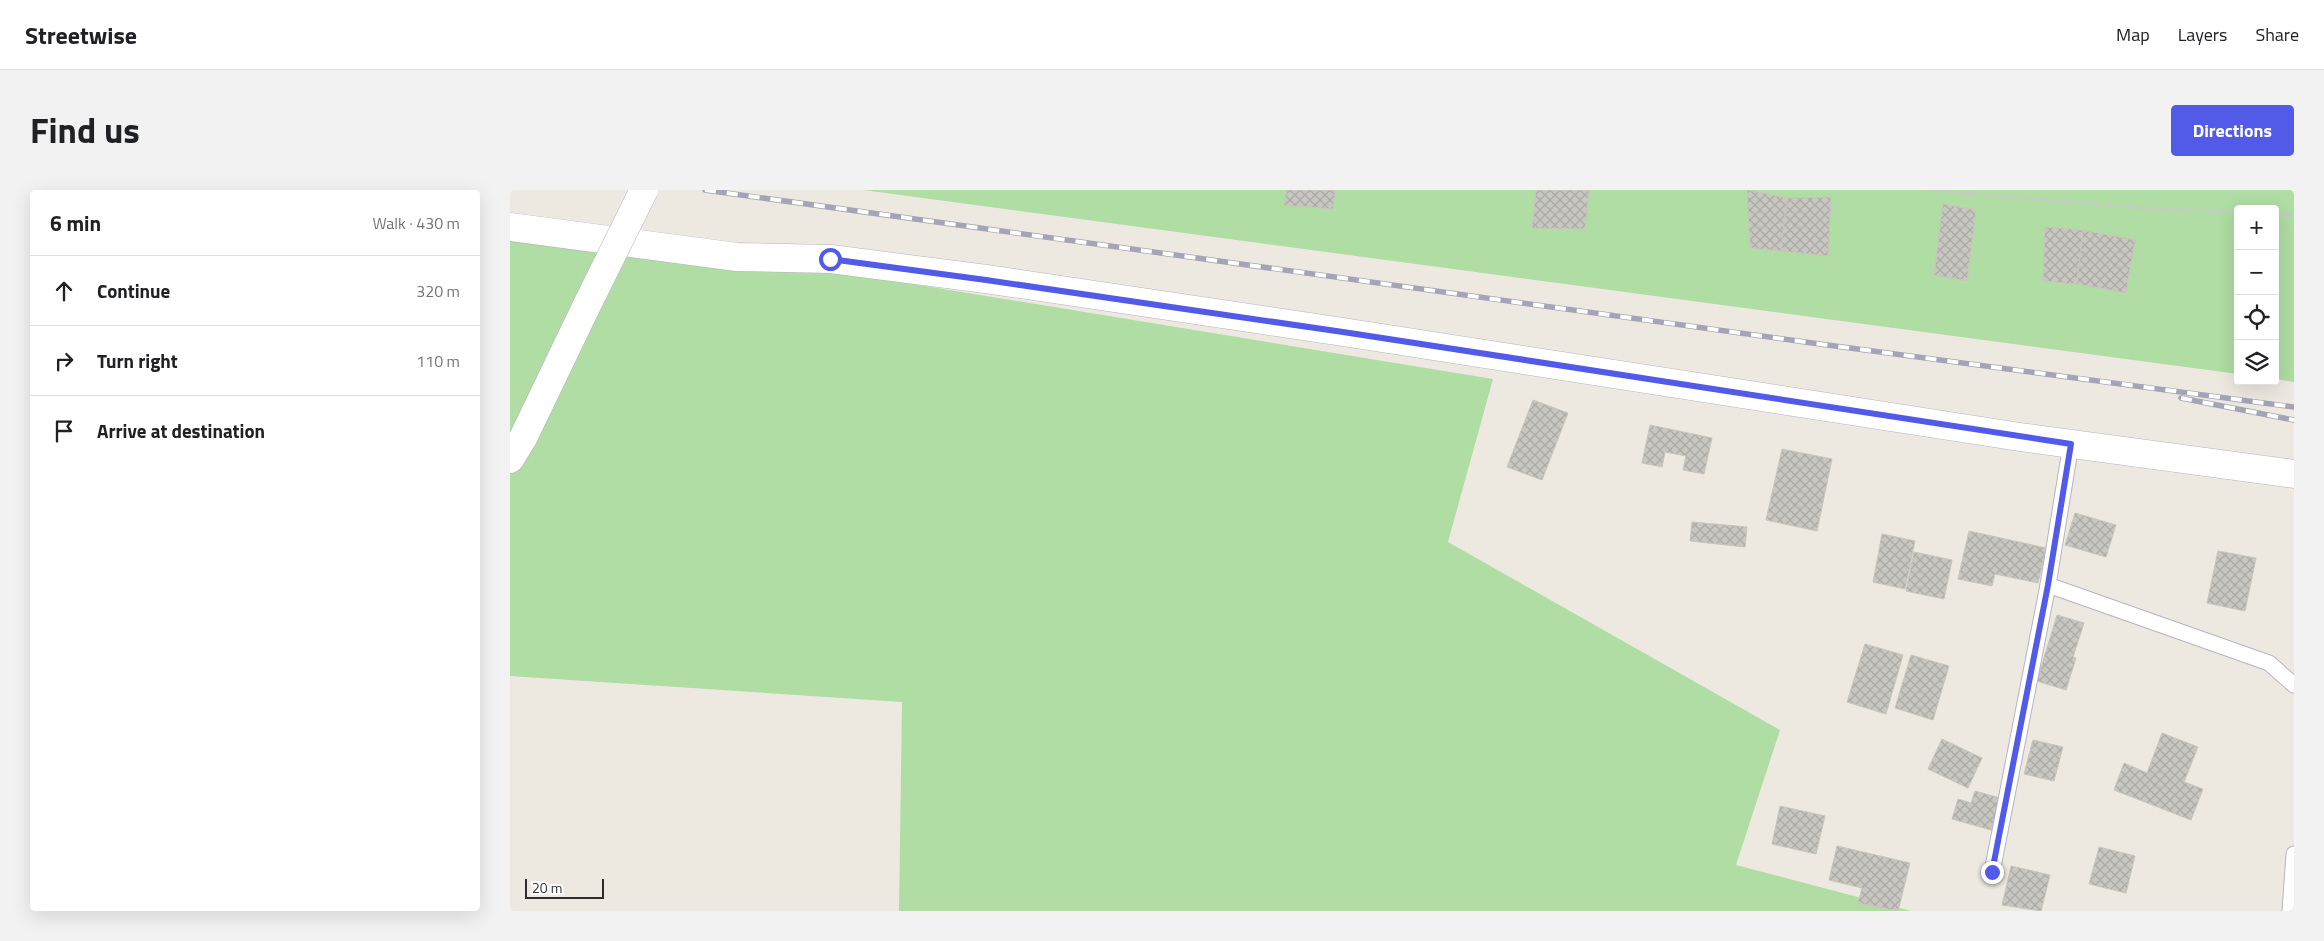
<!DOCTYPE html>
<meta charset="utf-8">
<style>
:root{--surface:#fff;--page:#f2f2f2;--text:#202124;--muted:#757577;--line:#e0e0e0;--accent:#525ae8}
body{margin:0;font-family:"Titillium Web",sans-serif;background:var(--page);color:var(--text)}
.controls{position:absolute;right:15px;top:15px;display:grid;overflow:hidden;border-radius:5px;box-shadow:0 5px 20px #0002}
.controls button{width:45px;height:45px;display:grid;place-items:center;padding:0;border:0;border-bottom:1px solid var(--line);background:var(--surface);color:var(--text);font:25px sans-serif}
.scale{position:absolute;left:15px;bottom:12px;width:79px;box-sizing:border-box;padding-left:5px;border:2px solid #2d2d2d;border-top:0;font-size:14px;line-height:18px;white-space:nowrap;color:#2d2d2d;-webkit-text-stroke:4px #fff;paint-order:stroke}
.stop{position:absolute;width:15px;height:15px;margin:-11px;border:4px solid #525ae8;border-radius:50%;background:#fff}
.stop.end{background:#525ae8;border-color:#fff;box-shadow:0 1px 5px #0008}
.list{margin:0;padding:0;list-style:none}
h2{display:flex;justify-content:space-between;align-items:center;height:65px;margin:0;padding:0 20px;font-size:21px}
h2 small{font-size:16px;font-weight:400;color:var(--muted)}
.list li{display:grid;grid-template-columns:32px 1fr auto;gap:15px;align-items:center;box-sizing:border-box;height:70px;padding:0 20px;border-top:1px solid var(--line)}
.list b{display:block;font-size:19px;white-space:nowrap}
.list em{font-size:16px;font-style:normal;color:var(--muted)}
.icon{flex:none;width:28px;height:28px;fill:none;stroke:currentColor;stroke-width:2;stroke-linecap:round;stroke-linejoin:round}
.map{position:relative;flex:none;width:1784px;height:721px;overflow:hidden;border-radius:5px}
header{display:flex;align-items:center;gap:30px;box-sizing:border-box;height:70px;padding:0 25px;background:var(--surface);border-bottom:1px solid var(--line)}
header strong{font-size:24px}
nav{display:flex;gap:28px;margin-inline-start:auto;font-size:18px}
.intro{display:flex;align-items:center;justify-content:space-between;box-sizing:border-box;height:120px;padding:0 30px}
h1{margin:0;font-size:35px}
.button{padding:12px 22px;border-radius:5px;background:var(--accent);color:#fff;font-size:18px;font-weight:700}
main{display:flex;gap:30px;padding:0 30px}
aside{flex:1;background:var(--surface);border-radius:5px;box-shadow:0 5px 20px #0002}
.map>svg:first-child{display:block}
.grass{fill:#afdda3}
.building{fill:url(#building-cross-hatch);stroke:#c8c5ba}
.lines{fill:none;stroke-linecap:round;stroke-linejoin:round}
.service-casing{stroke:#b4b5bf;stroke-width:17}
.minor-casing{stroke:#b4b5bf;stroke-width:29}
.path{stroke:#c8c8c8;stroke-width:3;stroke-dasharray:4 2.5;stroke-linecap:butt}
.service{stroke:#fff;stroke-width:15}
.minor{stroke:#fff;stroke-width:28}
.rail-casing{stroke:#a3a4b5;stroke-width:5.5}
.rail{stroke:#fff;stroke-width:4;stroke-dasharray:11;stroke-linecap:butt}
.minor-bridge-casing{stroke:#b4b5bf;stroke-width:29;stroke-linecap:butt}
.minor-bridge{stroke:#fff;stroke-width:28}
.route{stroke:#525ae8;stroke-width:6}
</style>
<header>
<strong>Streetwise</strong>
<nav><a>Map</a><a>Layers</a><a>Share</a></nav>
</header>
<div class="intro"><h1>Find us</h1><a class="button">Directions</a></div>
<main>
<aside>
<h2>6 min<small>Walk · 430 m</small></h2>
<ul class="list">
<li><svg class="icon" aria-label="ahead" viewBox="0 0 24 24"><path d="M12 20V5M6 11l6-6 6 6"/></svg><div><b>Continue</b></div><em>320 m</em></li>
<li><svg class="icon" aria-label="right" viewBox="0 0 24 24"><path d="M7 20v-9h11M14 6l5 5-5 5"/></svg><div><b>Turn right</b></div><em>110 m</em></li>
<li><svg class="icon" aria-label="arrive" viewBox="0 0 24 24"><path d="M6 21V4h12l-3 4 3 4H6"/></svg><div><b>Arrive at destination</b></div></li>
</ul>
</aside>
<div class="map">
<svg width="1784" height="721" viewBox="0 0 1784 721">
<defs>
<pattern id="building-cross-hatch" width="8" height="8" patternUnits="userSpaceOnUse" patternTransform="scale(1.25)"><rect width="8" height="8" fill="#c8c6c0"/><path d="M0 0l8 8M0 8l8-8" fill="none" stroke="#acaaa5"/></pattern>
</defs>
<rect width="100%" height="100%" fill="#ede9e1"/>
<g class="grass">
<polygon points="353,0 1784,0 1784,192 1765,189 1765,19 1728,19 1728,184"/>
<polygon points="0,28 983,189 938,352 1270,540 1226,675 1401,721 389,721 392,512 0,486"/>
</g>
<g class="building">
<polygon points="777,0 825,0 823,19 774,15"/>
<polygon points="1026,0 1079,0 1075,39 1022,38"/>
<polygon points="1237,0 1277,8 1271,61 1240,58"/>
<polygon points="1321,7 1318,66 1271,61 1277,8"/>
<polygon points="1433,14 1466,20 1457,91 1424,85"/>
<polygon points="1535,37 1573,40 1567,94 1533,91"/>
<polygon points="1573,40 1625,50 1616,103 1567,94"/>
<polygon points="1023,210 1058,223 1032,290 997,277"/>
<polygon points="1140,235 1202,248 1194,284 1173,280 1176,266 1155,262 1152,277 1132,273"/>
<polygon points="1272,259 1322,269 1307,341 1256,330"/>
<polygon points="1565,323 1606,335 1596,367 1555,355"/>
<polygon points="1182,332 1237,337 1235,357 1180,351"/>
<polygon points="1459,341 1536,358 1528,393 1485,384 1482,396 1448,389"/>
<polygon points="1372,344 1405,351 1395,399 1363,392"/>
<polygon points="1708,361 1746,368 1735,421 1697,413"/>
<polygon points="1404,362 1442,370 1434,409 1396,401"/>
<polygon points="1547,425 1574,433 1563,467 1566,468 1556,500 1527,491"/>
<polygon points="1355,454 1393,465 1376,524 1337,512"/>
<polygon points="1401,465 1439,476 1423,530 1385,518"/>
<polygon points="1652,543 1688,557 1674,592 1693,599 1681,630 1604,600 1614,573 1637,583"/>
<polygon points="1432,549 1472,568 1458,598 1418,579"/>
<polygon points="1523,550 1553,557 1544,591 1514,584"/>
<polygon points="1465,601 1490,608 1481,640 1442,629 1448,609 1461,613"/>
<polygon points="1270,616 1315,626 1306,664 1262,654"/>
<polygon points="1327,656 1400,673 1388,721 1348,713 1352,698 1319,690"/>
<polygon points="1589,657 1625,666 1616,703 1579,694"/>
<polygon points="1501,676 1540,685 1531,721 1492,715"/>
</g>
<g class="lines">
<g class="service-casing">
<g id="service">
<polyline points="1538,395 1759,473 1784,495"/>
<polyline points="1482,682 1538,395 1561,254"/>
<polyline points="1780,721 1784,664"/>
</g>
</g>
<g class="minor-casing">
<g id="minor">
<polyline points="0,37 227,67 321,69 476,89 833,142 1510,247 1784,284"/>
<polyline points="0,269 13,248 76,117"/>
</g>
</g>
<g class="path">
<polyline points="1417,0 1646,19 1728,22"/>
<polyline points="1765,23 1784,24"/>
</g>
<use href="#service" class="service"/>
<use href="#minor" class="minor"/>
<g class="rail-casing">
<g id="rail">
<polyline points="195,0 1295,152 1784,217"/>
<polyline points="1671,208 1784,230"/>
</g>
</g>
<use href="#rail" class="rail"/>
<g class="minor-bridge-casing">
<polyline id="minor-bridge" points="76,117 134,0"/>
</g>
<use href="#minor-bridge" class="minor-bridge"/>
</g>
<g class="lines">
<polyline class="route" points="320,69 476,90 833,142 1561,254 1538,395 1482,682"/>
</g>
</svg>
<div class="controls">
<button>+</button>
<button>−</button>
<button><svg class="icon" aria-label="locate" viewBox="0 0 24 24"><circle cx="12" cy="12" r="6"/><path d="M12 2v4M12 18v4M2 12h4M18 12h4"/></svg></button>
<button><svg class="icon" aria-label="layers" viewBox="0 0 24 24"><path d="M12 4l9 5-9 5-9-5zM3 14l9 5 9-5"/></svg></button>
</div>
<div class="scale">20 m</div>
<div class="stop" style="left:320px;top:69px"></div>
<div class="stop end" style="left:1482px;top:682px"></div>
</div>
</main>
